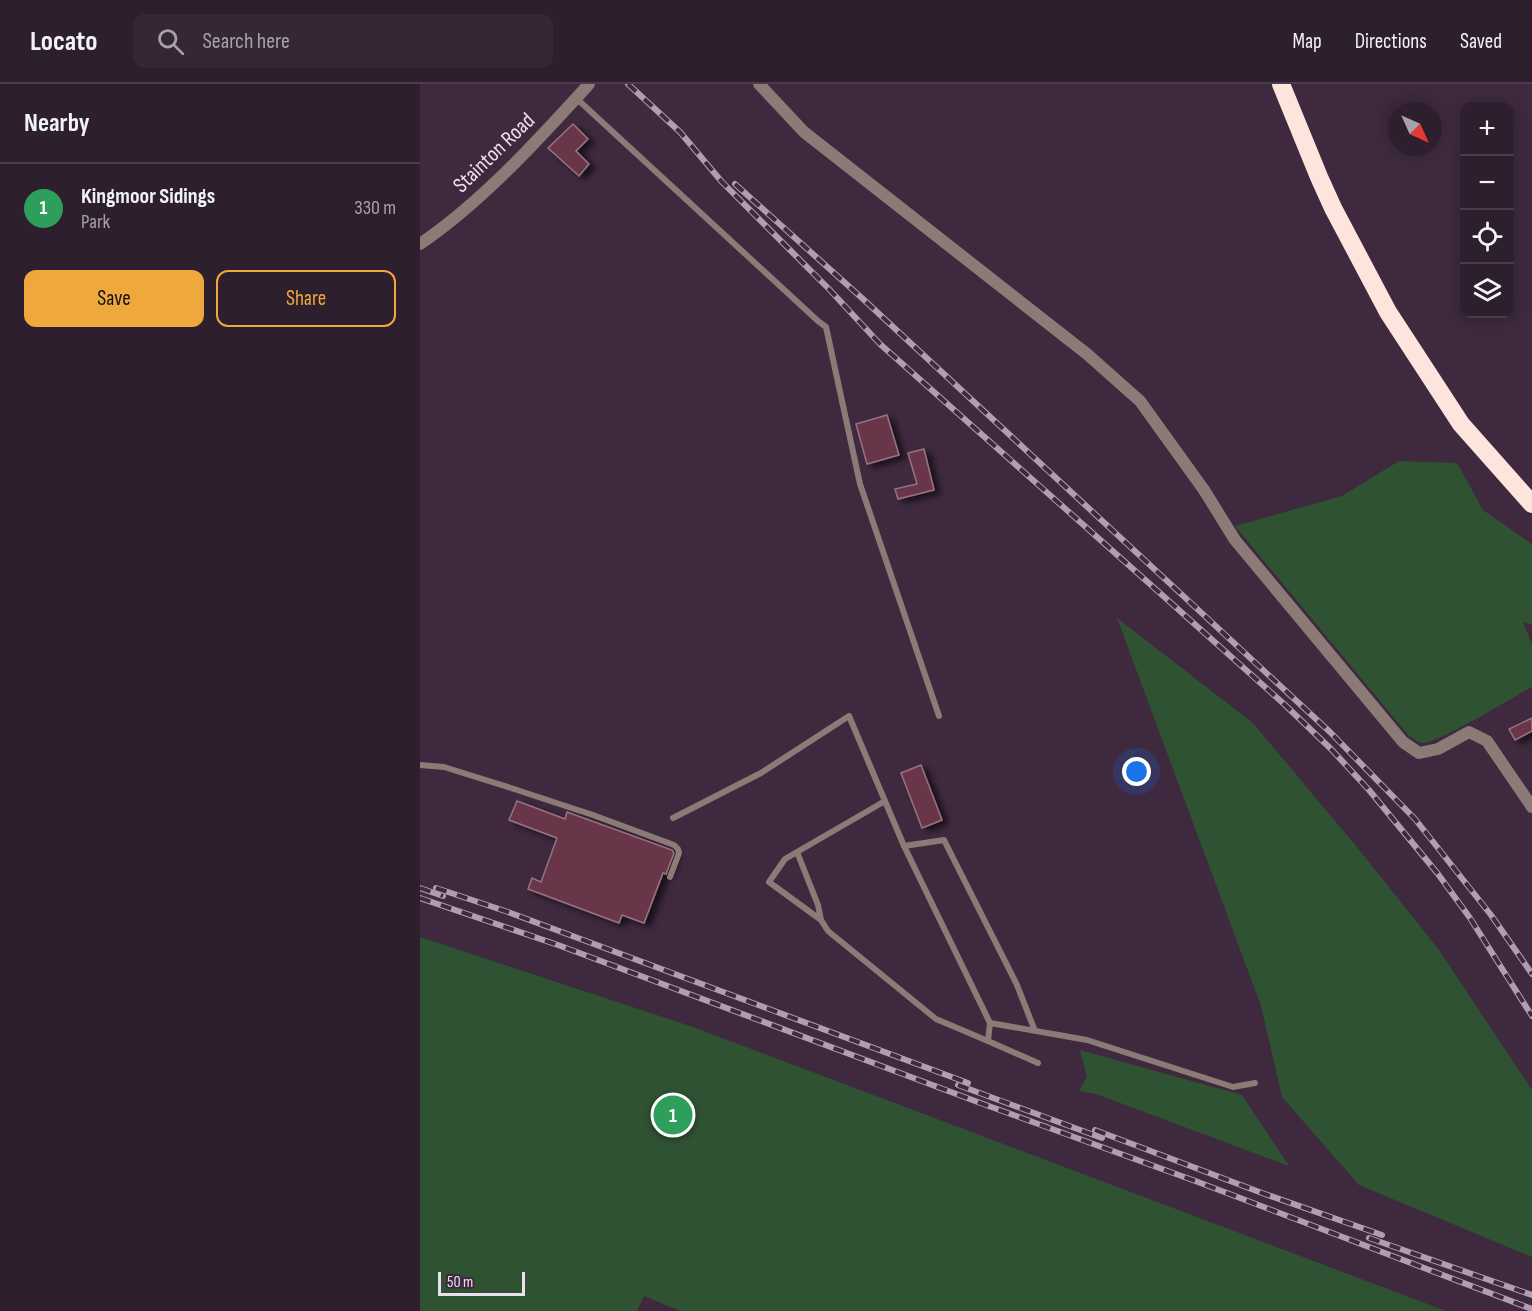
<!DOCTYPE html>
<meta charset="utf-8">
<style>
:root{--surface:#2e1f2f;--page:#362737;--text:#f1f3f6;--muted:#a7a2aa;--line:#493d4b;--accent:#eea83c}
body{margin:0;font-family:"Sofia Sans Condensed",sans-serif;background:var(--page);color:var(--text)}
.controls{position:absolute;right:18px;top:18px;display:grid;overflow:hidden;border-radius:12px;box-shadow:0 3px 15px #0003}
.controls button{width:54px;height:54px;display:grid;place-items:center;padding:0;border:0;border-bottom:2px solid var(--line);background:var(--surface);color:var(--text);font:30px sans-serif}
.compass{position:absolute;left:968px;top:18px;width:54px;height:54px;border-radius:50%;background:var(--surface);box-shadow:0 3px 15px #0003;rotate:135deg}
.scale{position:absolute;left:18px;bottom:15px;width:87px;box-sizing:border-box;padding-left:6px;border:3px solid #eddfed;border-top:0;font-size:16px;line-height:21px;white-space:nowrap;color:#eddfed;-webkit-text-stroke:4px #3e293f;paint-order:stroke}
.you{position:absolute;left:717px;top:688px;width:21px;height:21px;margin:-15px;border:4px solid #fff;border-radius:50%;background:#1a73e8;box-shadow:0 0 0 9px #1a73e833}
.badge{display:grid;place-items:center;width:39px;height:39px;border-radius:50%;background:var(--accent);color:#fff;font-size:20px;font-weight:700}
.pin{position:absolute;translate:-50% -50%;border:3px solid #fff;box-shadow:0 2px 6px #0006}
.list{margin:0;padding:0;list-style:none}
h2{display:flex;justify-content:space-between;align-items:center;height:78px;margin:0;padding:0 24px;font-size:26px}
h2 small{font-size:20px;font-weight:400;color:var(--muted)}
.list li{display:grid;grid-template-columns:39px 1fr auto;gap:18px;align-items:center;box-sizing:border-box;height:90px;padding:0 24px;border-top:2px solid var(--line)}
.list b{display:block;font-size:22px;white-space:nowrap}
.list p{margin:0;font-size:20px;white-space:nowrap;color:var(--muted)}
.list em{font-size:20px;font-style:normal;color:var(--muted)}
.actions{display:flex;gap:12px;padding:18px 24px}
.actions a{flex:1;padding:14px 0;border:2px solid var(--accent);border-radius:12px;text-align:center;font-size:21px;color:var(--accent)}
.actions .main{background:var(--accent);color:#111}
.icon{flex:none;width:33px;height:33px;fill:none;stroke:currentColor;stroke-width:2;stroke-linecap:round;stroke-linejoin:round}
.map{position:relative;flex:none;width:1112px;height:1227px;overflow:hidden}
header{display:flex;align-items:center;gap:36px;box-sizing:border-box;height:84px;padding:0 30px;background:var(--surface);border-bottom:2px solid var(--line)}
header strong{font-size:28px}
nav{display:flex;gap:33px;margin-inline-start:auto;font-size:21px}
.search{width:420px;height:54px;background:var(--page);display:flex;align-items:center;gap:15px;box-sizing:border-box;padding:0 21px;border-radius:12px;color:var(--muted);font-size:22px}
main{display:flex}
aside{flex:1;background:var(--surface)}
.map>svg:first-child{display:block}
.green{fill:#2f5232}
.building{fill:#68364a;stroke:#97737f;stroke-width:1.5;filter:url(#shadow)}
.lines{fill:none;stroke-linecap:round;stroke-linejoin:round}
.lane{stroke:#8b7a76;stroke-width:6}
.street{stroke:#8b7a76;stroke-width:12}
.highway{stroke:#fde4dd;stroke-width:18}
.rail-casing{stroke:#ae9eaf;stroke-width:6}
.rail{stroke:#3e293f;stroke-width:4;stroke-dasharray:11;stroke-linecap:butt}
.labels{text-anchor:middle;stroke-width:5;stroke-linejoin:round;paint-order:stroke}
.street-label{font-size:22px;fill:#eddfed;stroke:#3e293f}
</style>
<header>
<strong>Locato</strong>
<div class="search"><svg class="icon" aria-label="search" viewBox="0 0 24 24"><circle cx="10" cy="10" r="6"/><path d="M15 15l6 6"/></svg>Search here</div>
<nav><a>Map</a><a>Directions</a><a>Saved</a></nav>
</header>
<main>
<aside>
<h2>Nearby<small></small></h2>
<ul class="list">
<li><span class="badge" style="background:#2e9e5b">1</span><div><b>Kingmoor Sidings</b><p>Park</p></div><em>330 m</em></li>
</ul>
<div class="actions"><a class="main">Save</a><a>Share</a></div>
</aside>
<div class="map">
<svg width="1112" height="1227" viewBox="0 0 1112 1227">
<defs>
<filter id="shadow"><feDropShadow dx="6" dy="3.5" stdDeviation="3" flood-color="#0009"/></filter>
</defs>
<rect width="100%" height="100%" fill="#3e293f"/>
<g class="green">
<path d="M979,377L1037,379L1063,426L1112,460V541L1103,538L1112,560V603C1095,612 1016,661 1002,659C998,658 993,654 989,652L815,442L922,412Z"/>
<polygon points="697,534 833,639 941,768 1019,866 1112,1006 1112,1173 939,1101 862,1013 841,922"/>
<polygon points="0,853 273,943 1026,1227 260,1227 224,1212 217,1227 0,1227"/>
<polygon points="660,966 822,1011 869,1082 676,1010 659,1007 667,993"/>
</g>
<g class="building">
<polygon points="153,40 168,55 156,67 169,80 159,92 128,64"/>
<polygon points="467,331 479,371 447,380 436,340"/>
<polygon points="504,365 514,406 478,415 475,405 497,400 488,369"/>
<polygon points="1112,634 1112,647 1095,656 1089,645"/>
<polygon points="501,681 522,736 502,744 481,689"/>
<polygon points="97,717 145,735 147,728 252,766 254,769 246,790 243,789 224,839 202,831 199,839 108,805 112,794 121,798 137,754 89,736"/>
</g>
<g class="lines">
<g class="lane">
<polyline points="156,14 398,237 406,243 440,400 519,632"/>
<polyline points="0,681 24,683 91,704 173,731 254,761 258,765 259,769 250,793"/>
<polyline points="253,734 341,689 429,632 484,762"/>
<polyline points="377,768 398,821 401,836 349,798 365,775 377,768 465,717"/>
<polyline points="401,836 408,847 516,935 568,957"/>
<polyline points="570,939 568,957 618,979"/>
<polyline points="615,947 597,901 524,756 484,762 570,939 667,956 813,1003 835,999"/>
</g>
<g class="street">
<polyline points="339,0 384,48 667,270 720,317 784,406 815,456 983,658 999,669 1018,665 1049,648 1067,657 1112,723"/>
<path d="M0,160C62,118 119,55 169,0"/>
</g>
<polyline class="highway" points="861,0 899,93 913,124 968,228 1041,340 1112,420"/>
<g class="rail-casing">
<g id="rail">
<polyline points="208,0 260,48 302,98 408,204 460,260 722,493 864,620 911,665 949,706 1018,790 1050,834 1112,932"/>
<polyline points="315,100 443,215 910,648 995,735 1071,831 1112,890"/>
<polyline points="0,804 23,812"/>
<polyline points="16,804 88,828 548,999"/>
<polyline points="0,814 138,861 555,1017 778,1098 1112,1225"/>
<polyline points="538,1001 682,1054"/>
<polyline points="675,1046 842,1109 962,1151"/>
<polyline points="949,1154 1112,1211"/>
</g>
</g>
<use href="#rail" class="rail"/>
</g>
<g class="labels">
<g class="street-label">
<text transform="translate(73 68) rotate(-44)" y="8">Stainton Road</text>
</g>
</g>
</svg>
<div class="controls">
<button>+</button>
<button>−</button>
<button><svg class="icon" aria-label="locate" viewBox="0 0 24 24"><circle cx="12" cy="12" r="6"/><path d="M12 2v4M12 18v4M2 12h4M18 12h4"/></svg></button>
<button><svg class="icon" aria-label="layers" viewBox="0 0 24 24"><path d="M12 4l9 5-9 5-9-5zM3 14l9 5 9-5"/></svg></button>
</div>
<svg class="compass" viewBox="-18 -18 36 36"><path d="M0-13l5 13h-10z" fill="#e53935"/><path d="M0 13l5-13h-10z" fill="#a7a2aa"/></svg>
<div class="scale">50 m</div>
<div class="you"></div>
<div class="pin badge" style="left:253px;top:1031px;background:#2e9e5b">1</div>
</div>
</main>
